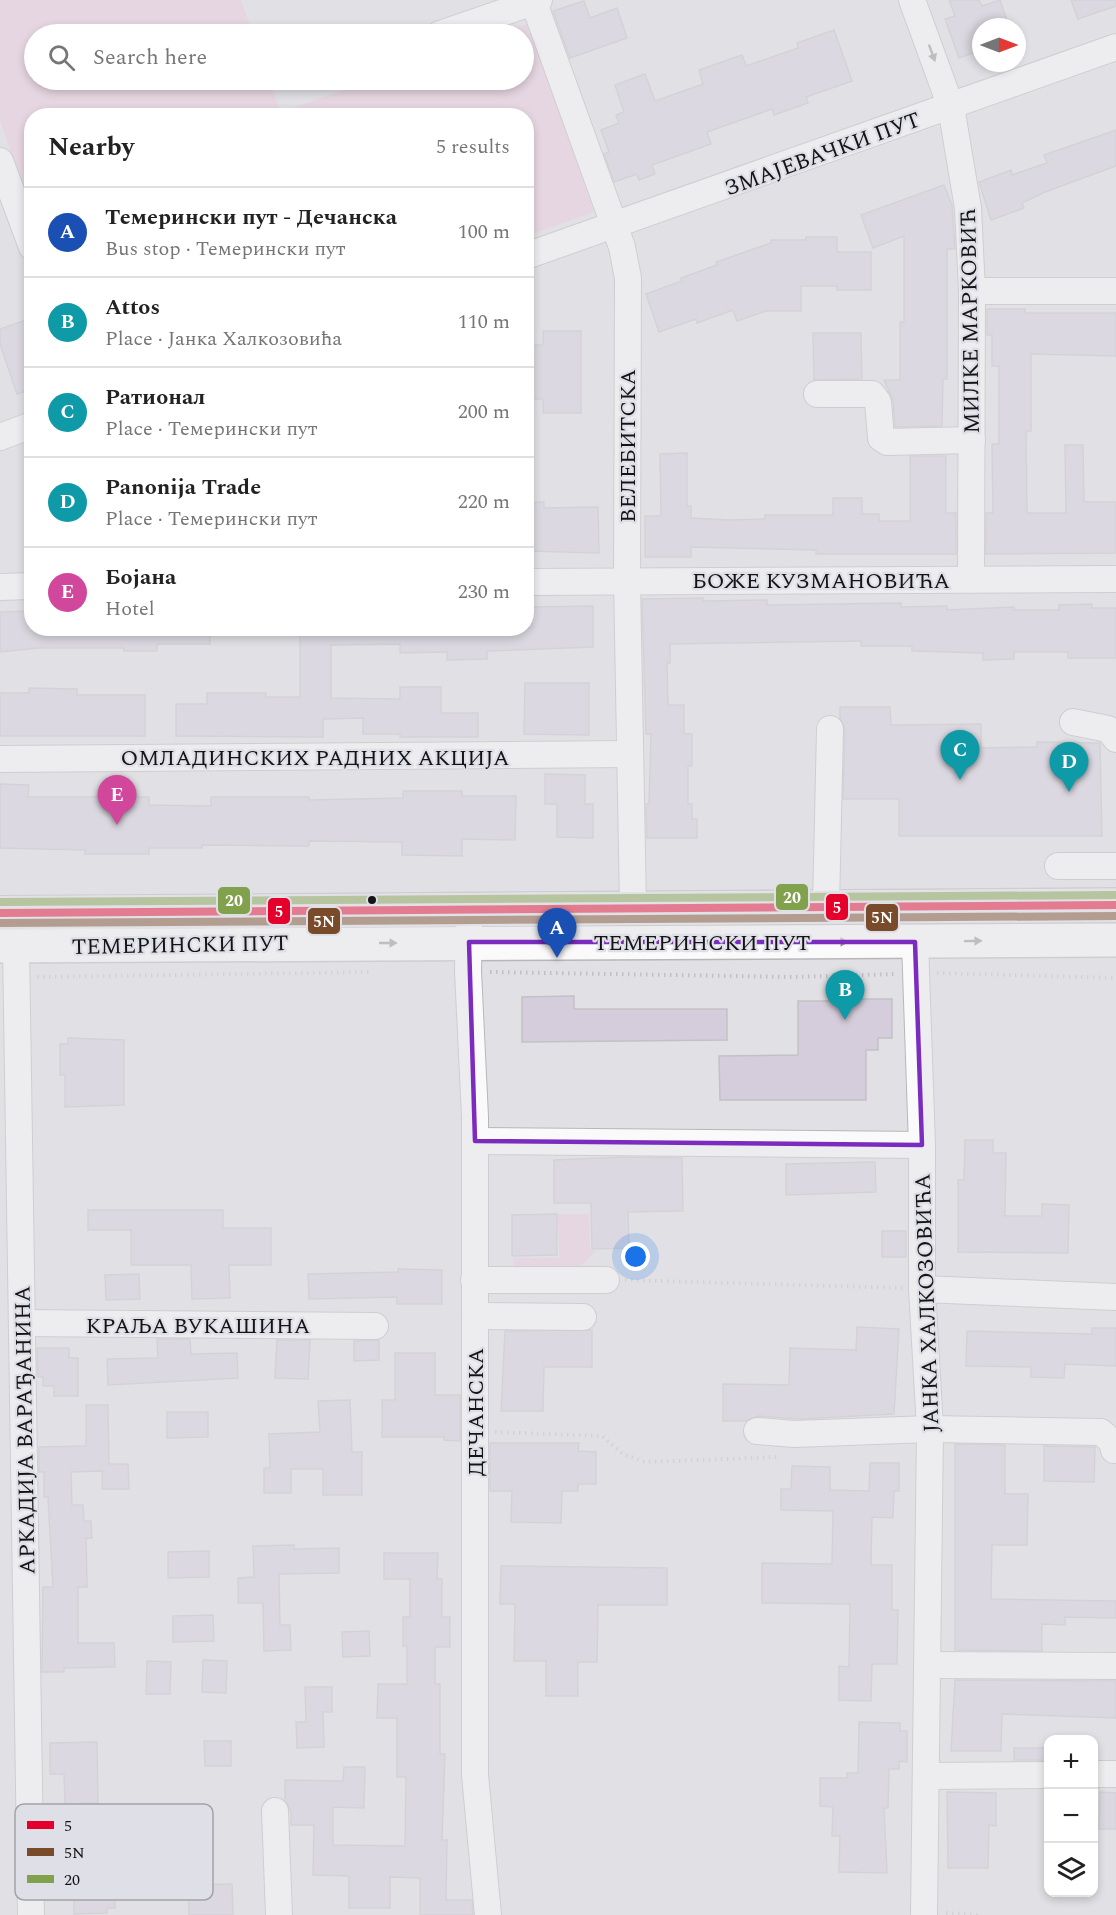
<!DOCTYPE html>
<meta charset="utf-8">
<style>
:root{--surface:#fff;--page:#f2f2f2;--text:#222;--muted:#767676;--line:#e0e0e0;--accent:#5c5c5e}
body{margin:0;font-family:Spectral,serif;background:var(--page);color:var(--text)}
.controls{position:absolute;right:18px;bottom:18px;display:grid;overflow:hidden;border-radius:12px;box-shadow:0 3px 9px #0003}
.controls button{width:54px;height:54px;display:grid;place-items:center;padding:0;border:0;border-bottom:2px solid var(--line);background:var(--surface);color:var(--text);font:30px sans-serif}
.compass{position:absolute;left:972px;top:18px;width:54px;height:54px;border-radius:50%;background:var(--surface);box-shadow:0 3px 9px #0003;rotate:90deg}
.you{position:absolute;left:636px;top:1257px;width:21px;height:21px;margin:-15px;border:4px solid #fff;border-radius:50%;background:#1a73e8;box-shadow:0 0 0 9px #1a73e833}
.badge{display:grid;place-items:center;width:39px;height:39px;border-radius:50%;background:var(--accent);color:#fff;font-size:20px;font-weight:700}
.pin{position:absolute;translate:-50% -50px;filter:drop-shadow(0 2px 3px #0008)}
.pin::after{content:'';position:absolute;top:32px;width:21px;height:18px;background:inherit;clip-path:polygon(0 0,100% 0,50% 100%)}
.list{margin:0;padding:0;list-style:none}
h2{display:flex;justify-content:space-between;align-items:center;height:78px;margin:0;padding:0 24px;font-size:26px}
h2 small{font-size:20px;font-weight:400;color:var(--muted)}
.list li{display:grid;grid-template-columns:39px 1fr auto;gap:18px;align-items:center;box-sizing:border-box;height:90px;padding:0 24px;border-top:2px solid var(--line)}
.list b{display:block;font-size:22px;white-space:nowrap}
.list p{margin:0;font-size:20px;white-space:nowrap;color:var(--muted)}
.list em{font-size:20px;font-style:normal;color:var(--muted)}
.icon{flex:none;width:33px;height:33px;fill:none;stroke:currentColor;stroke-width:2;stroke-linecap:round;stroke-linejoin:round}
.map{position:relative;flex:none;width:1116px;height:1915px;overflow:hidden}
.search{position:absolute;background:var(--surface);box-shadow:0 3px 9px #0003;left:24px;top:24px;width:510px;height:66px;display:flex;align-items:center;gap:15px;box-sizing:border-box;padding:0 21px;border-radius:33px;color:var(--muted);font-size:22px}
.panel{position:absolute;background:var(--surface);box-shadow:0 3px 9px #0003;left:24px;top:108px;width:510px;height:528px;border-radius:24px}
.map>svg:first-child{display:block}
.green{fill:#ebc7dd}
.building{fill:#d5cddb;stroke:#c2c1c5;stroke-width:1.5}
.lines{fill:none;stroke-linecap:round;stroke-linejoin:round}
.minor-casing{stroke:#b7b7ba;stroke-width:28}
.major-casing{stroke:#b7b7ba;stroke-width:36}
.path{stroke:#c1c1c2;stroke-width:4;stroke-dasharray:1.5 4.5;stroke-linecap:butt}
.minor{stroke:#fafafb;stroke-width:26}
.major{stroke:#fafafb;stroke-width:33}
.bus-1-casing{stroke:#dfdfe7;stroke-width:12}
.bus-2-casing{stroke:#dfdfe7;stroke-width:12}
.bus-3-casing{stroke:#dfdfe7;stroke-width:12}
.bus-1{stroke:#e4002b;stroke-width:8}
.bus-2{stroke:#7a4b2a;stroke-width:8}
.bus-3{stroke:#81a14c;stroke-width:8}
.oneway{fill:#929294}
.marked{fill:none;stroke:#7b2cbf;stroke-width:4.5;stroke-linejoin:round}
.bus-dot{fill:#141416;stroke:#dfdfe7;stroke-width:2}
.labels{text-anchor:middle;stroke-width:4.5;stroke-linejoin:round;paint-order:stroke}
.street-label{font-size:22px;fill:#141416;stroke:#dfdfe7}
.key{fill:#dfdfe7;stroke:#a2a2a8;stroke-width:1.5}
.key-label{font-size:16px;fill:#141416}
.line-badge{stroke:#dfdfe7;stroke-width:2}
.badge-label{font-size:16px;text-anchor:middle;font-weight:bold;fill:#fff}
</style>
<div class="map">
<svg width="1116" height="1915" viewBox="0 0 1116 1915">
<rect width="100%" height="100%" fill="#e1e1e5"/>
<g class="green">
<polygon points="0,0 241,0 253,34 34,34 34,80 269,80 281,112 372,80 524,80 524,34 499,34 528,24 594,212 527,236 526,116 32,116 31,209 0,121"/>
<polygon points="558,1214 589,1214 590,1250 597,1250 576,1270 514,1274 513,1258 559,1258"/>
</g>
<g class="building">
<polygon points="949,0 979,0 982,6 1000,0 1009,27 981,27 981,50 959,58 945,19 955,16"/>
<polygon points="1071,0 1116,0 1116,6 1078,19"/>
<polygon points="584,1 590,18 617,8 627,38 570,58 553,11"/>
<polygon points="834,30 852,81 806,97 808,103 774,115 772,109 707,132 711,144 652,165 655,174 639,180 637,174 614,182 604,154 609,152 601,130 619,123 616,115 624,112 615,85 645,74 655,101 703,84 699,70 742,55 746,66 798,48 797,43"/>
<polygon points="1116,130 1116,166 1045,192 1022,203 1024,208 991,220 979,182 1011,170 1012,175 1047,163 1044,155"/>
<polygon points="944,185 952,205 955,249 947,249 947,379 943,379 942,426 895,427 893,400 884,380 900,380 900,322 904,322 904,236 873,248 861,215"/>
<polygon points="806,237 837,237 837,252 871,252 871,290 837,290 837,286 801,286 801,311 766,311 737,321 733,310 697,323 696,319 659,332 646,294 682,281 681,278 717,265 716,262 771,243 771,240 806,240"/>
<polygon points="987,309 1025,309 1025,313 1116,313 1116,356 1031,354 1031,431 1026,431 1027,513 1066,513 1065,445 1083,445 1084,502 1116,502 1116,553 986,554 986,513 993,513 992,444 999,444 999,366 992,366 992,335 987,335"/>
<polygon points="32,318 32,389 17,394 0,344 0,329"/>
<polygon points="543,331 581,331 581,413 543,413 543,399 526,399 526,345 543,345"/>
<polygon points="813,333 861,333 862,379 814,380"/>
<polygon points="687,453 687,506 691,506 691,518 728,520 765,519 765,515 833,515 833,498 862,498 862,514 879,514 879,521 910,521 910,456 946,456 946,513 956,513 956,554 816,554 816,550 691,547 691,557 645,557 645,516 661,516 660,454"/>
<polygon points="544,502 544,508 598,507 599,553 526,551 526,503"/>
<polygon points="703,598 703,601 767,600 767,605 901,603 901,607 947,606 947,610 1014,607 1014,610 1059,610 1059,605 1092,604 1092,608 1116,608 1116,658 1068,658 1068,652 1014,652 1014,659 983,660 983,653 912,651 912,646 861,646 861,641 670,644 670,663 667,663 668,705 684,705 684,734 692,734 692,766 688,766 688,804 692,804 692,819 697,819 697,838 647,838 646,804 649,804 651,734 646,734 642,599"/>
<polygon points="593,606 593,647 487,651 487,659 447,660 447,652 400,653 400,644 331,645 331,698 400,699 400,687 441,687 441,713 478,713 478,737 400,737 400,734 363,734 363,718 323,719 323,737 176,736 176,704 207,704 207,693 266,693 266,697 300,697 300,628 532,628 531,607"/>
<polygon points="32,611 32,628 210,628 210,644 157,644 157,651 124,651 124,648 38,648 0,652 0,612"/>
<polygon points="525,683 589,683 589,735 524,734"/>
<polygon points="29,688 77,689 77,695 145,695 145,736 0,736 0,693 29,693"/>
<polygon points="840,707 890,707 891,725 981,724 981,748 1037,747 1037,742 1100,743 1102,836 899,836 899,799 843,799 845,729 840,718"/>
<polygon points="545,774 585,775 585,804 593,804 593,838 557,837 557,804 545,804"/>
<polygon points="0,784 29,785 28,797 149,797 149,805 211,806 211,797 309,797 309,800 403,798 403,791 462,791 462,796 516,796 515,840 462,839 462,856 402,855 402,842 309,841 309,846 202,845 202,848 149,848 149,854 85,854 85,850 0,848"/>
<polygon points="831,994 859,994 859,999 892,999 892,1038 878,1038 878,1050 866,1050 866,1100 720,1100 719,1056 798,1055 798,1001 831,1001"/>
<polygon points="574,996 574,1009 727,1009 727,1040 522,1042 522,997"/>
<polygon points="68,1038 124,1040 124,1105 65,1107 65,1075 60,1075 60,1044 68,1044"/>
<polygon points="965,1140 993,1140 993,1153 1006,1153 1005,1216 1042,1216 1042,1204 1069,1205 1068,1253 958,1252 958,1180 964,1180"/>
<polygon points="623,1157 682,1158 683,1211 628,1212 629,1248 592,1249 591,1203 554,1203 554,1160"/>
<polygon points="875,1162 876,1192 786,1195 786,1164"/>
<polygon points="88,1210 223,1210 223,1228 271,1228 271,1265 229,1265 230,1298 192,1299 191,1265 131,1265 131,1230 88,1230"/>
<polygon points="557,1214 557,1255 512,1256 512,1215"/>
<rect x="882" y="1231" width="24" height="26"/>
<polygon points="398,1269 442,1270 442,1304 397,1304 397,1297 309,1299 308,1274 398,1272"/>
<polygon points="139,1274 140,1299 106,1300 105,1275"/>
<polygon points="857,1327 899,1329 894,1414 800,1419 758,1416 746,1421 723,1421 723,1384 789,1385 790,1348 856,1350"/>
<polygon points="1092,1328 1116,1328 1116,1366 1065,1364 1064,1378 1031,1377 1031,1367 966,1366 967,1331 1092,1334"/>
<polygon points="592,1330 592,1367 544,1367 543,1411 501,1411 505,1331"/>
<polygon points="157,1339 190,1339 191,1354 237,1353 238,1378 108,1385 107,1359 158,1358"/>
<polygon points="277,1340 310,1340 308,1379 275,1378"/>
<polygon points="379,1340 379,1360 354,1361 354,1341"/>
<polygon points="37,1348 69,1348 69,1358 78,1358 78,1396 54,1396 54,1386 43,1386 43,1377 38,1377"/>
<polygon points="395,1353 435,1353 435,1395 460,1395 460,1441 444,1440 444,1437 382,1437 382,1400 395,1400"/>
<polygon points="350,1400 352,1452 362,1452 362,1495 323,1495 323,1469 291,1469 291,1493 264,1493 264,1468 270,1468 269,1434 320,1432 318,1401"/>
<polygon points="86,1405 108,1405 109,1464 128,1464 129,1489 102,1489 102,1471 71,1472 72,1505 83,1505 84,1521 91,1521 92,1538 86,1538 87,1587 78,1587 78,1643 114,1643 115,1667 64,1668 64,1672 42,1672 43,1587 53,1587 48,1497 44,1497 44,1472 39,1472 39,1447 86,1446"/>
<polygon points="167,1412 208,1412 208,1437 167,1438"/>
<polygon points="490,1443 579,1443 578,1451 596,1452 596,1484 578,1484 578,1491 562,1491 561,1523 511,1522 512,1491 490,1491"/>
<polygon points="955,1444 1005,1445 1005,1494 1028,1494 1027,1545 992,1545 991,1599 1116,1601 1116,1618 1065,1617 1065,1625 1042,1624 1042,1651 955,1650"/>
<polygon points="1044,1446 1095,1447 1094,1482 1044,1481"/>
<polygon points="870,1463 899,1463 899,1491 894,1491 893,1518 872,1517 871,1565 892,1565 892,1610 898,1610 897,1664 872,1664 871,1701 839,1700 839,1666 849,1667 850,1604 762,1603 762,1563 832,1564 833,1511 781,1510 781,1489 791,1489 792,1466 830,1467 830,1490 869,1491"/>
<polygon points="294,1545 294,1549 339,1548 339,1573 279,1574 280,1625 290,1625 291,1650 264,1651 263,1603 238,1603 238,1578 254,1577 253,1546"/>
<polygon points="209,1551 209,1577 168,1578 168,1552"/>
<polygon points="384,1553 438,1553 437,1579 442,1579 442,1617 450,1617 450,1647 435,1647 435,1684 440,1684 440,1754 445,1754 442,1840 447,1840 446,1900 472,1900 473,1915 420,1915 420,1878 390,1877 390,1908 349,1908 349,1876 313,1875 314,1825 291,1825 291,1812 285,1800 285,1780 343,1781 344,1767 365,1767 364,1808 333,1807 333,1845 405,1846 406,1777 397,1777 397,1718 377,1718 378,1684 407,1684 407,1646 403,1646 403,1617 410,1617 410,1579 384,1579"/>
<polygon points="501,1566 667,1568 667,1605 598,1605 597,1662 578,1662 578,1696 546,1696 546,1661 514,1661 515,1604 500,1604"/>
<polygon points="213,1615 214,1641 173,1642 173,1616"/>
<polygon points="369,1631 370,1656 343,1657 342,1632"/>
<polygon points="203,1660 227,1661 226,1693 202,1692"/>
<polygon points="147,1661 171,1662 170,1694 146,1694"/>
<polygon points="955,1680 1116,1681 1116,1718 1002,1714 1001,1751 951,1751"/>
<polygon points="305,1687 332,1687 332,1712 323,1712 324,1747 297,1748 296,1722 306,1722"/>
<polygon points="859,1722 900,1723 900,1731 907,1731 907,1762 899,1761 899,1769 889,1769 888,1808 884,1808 887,1873 839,1872 840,1836 832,1836 833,1807 820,1806 820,1778 847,1778 847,1773 858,1773"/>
<polygon points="204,1741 231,1741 231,1766 205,1766"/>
<polygon points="97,1742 98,1803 81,1803 82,1836 90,1836 91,1882 107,1882 107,1890 115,1890 115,1908 107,1908 107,1913 74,1914 73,1868 65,1868 65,1832 55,1832 55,1807 65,1806 64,1774 50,1774 50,1743"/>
<rect x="1014" y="1748" width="34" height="12"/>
<polygon points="947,1792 996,1793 996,1826 989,1825 988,1868 948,1868"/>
<polygon points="1100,1792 1116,1793 1116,1829 1099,1829"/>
<polygon points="232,1884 233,1915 189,1915 188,1885"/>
</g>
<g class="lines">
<g class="minor-casing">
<g id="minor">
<polyline points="533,0 622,247 628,278 627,581 633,907"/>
<polyline points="912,0 951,107 968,208 972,291 971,579"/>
<polyline points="440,34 539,0"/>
<polyline points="0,161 32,247"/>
<polyline points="526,256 1116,47"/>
<polyline points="972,291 1116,291"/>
<polyline points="817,394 872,394 878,402 881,438 887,442 972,440"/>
<polyline points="0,437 32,425"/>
<polyline points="526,582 1116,579"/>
<polyline points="0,587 32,586"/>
<polyline points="1073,722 1108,729 1116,739"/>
<polyline points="0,759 629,754"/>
<polyline points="1058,866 1116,866"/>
<polyline points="826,906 830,729"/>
<polyline points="469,926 468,971 475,1117 475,1775 488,1915"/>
<polyline points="915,942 922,1145 922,1289 930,1429 924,1915"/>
<polyline points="16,946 31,1915"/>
<polyline points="475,1141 922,1145"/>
<polyline points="474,1280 606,1280"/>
<polyline points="922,1289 1116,1297"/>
<polyline points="475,1316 583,1317"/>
<polyline points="22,1323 375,1326"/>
<polyline points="757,1431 794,1434 930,1429 1101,1432 1112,1442 1114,1450"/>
<polyline points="927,1665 1116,1666"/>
<polyline points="1094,1774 1116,1774"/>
<polyline points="926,1776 1048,1775"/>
<polyline points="275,1811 279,1915"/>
</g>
</g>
<g class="major-casing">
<g id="major">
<polyline points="0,913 1116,905"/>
<polyline points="0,946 1116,940"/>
</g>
</g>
<g class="path">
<polyline points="490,972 792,977 896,974"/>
<polyline points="937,973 1116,978"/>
<polyline points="37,977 371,972"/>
<polyline points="625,1280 903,1288"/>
<polyline points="495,1432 602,1436 623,1454 645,1462 779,1457"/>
<polyline points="946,1913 978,1915"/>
</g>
<use href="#minor" class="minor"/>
<use href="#major" class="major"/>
<g class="bus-1-casing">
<polyline id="bus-1" points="0,913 1116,905"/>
</g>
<g class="bus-2-casing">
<polyline id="bus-2" points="0,923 1116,916"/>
</g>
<g class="bus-3-casing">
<polyline id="bus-3" points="0,902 1116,895"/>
</g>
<use href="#bus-1" class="bus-1"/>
<use href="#bus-2" class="bus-2"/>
<use href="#bus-3" class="bus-3"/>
</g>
<defs><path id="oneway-solid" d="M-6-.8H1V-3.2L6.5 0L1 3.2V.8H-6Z" transform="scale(1.5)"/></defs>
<g class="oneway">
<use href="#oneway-solid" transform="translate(932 53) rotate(70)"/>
<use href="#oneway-solid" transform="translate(973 941) rotate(-1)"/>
<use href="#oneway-solid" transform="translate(839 942)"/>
<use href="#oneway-solid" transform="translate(388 943)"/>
</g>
<path d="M0 0H1116V1915H0ZM469,942H915L922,1145L475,1141Z" fill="#e1e1e5" fill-opacity=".55" fill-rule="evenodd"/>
<path class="marked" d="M469,942H915L922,1145L475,1141Z"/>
<circle class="bus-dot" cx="372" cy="900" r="5"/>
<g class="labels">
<g class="street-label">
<text transform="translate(822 153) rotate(-20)" y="8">ЗМАЈЕВАЧКИ ПУТ</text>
<text transform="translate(969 321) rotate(-91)" y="8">МИЛКЕ МАРКОВИЋ</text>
<text transform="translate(627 446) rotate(-90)" y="8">ВЕЛЕБИТСКА</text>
<text x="821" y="588">БОЖЕ КУЗМАНОВИЋА</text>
<text x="315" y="765">ОМЛАДИНСКИХ РАДНИХ АКЦИЈА</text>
<text x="702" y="950">ТЕМЕРИНСКИ ПУТ</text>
<text transform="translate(180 944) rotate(-1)" y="8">ТЕМЕРИНСКИ ПУТ</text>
<text transform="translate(926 1303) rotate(-92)" y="8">ЈАНКА ХАЛКОЗОВИЋА</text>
<text x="198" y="1333">КРАЉА ВУКАШИНА</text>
<text transform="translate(475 1412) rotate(-90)" y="8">ДЕЧАНСКА</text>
<text transform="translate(24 1430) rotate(-91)" y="8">АРКАДИЈА ВАРАЂАНИНА</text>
</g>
</g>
<rect x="15" y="1804" width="198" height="96" rx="9" class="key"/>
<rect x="27" y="1821" width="27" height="8" fill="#e4002b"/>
<rect x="27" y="1848" width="27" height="8" fill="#7a4b2a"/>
<rect x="27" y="1875" width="27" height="8" fill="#81a14c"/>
<g class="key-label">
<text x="64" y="1831">5</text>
<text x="64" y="1858">5N</text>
<text x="64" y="1885">20</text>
</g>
<g class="line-badge">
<rect x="775" y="883" width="34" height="28" rx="6" fill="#81a14c"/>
<rect x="217" y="886" width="34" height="29" rx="6" fill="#81a14c"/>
<rect x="825" y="893" width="24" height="28" rx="6" fill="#e4002b"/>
<rect x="267" y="897" width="24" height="28" rx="6" fill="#e4002b"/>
<rect x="865" y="903" width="34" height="29" rx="6" fill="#7a4b2a"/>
<rect x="307" y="907" width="34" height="28" rx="6" fill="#7a4b2a"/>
</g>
<g class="badge-label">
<text x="792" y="903">20</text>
<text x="234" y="906">20</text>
<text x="837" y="913">5</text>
<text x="279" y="917">5</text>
<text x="882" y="923">5N</text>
<text x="324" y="927">5N</text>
</g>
</svg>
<div class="controls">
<button>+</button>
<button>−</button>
<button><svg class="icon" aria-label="layers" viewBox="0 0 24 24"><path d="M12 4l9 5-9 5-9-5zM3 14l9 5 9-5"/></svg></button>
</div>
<svg class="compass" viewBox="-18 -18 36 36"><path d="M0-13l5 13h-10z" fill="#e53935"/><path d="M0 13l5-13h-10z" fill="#767676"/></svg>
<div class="you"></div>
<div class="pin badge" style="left:557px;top:958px;background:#1a4fb4">A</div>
<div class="pin badge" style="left:845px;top:1020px;background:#0f9aa8">B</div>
<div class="pin badge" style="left:960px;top:780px;background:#0f9aa8">C</div>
<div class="pin badge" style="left:1069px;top:792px;background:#0f9aa8">D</div>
<div class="pin badge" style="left:117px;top:825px;background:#d1479c">E</div>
<div class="search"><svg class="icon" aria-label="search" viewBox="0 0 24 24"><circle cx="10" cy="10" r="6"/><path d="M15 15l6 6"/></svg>Search here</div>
<section class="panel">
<h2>Nearby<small>5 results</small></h2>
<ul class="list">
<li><span class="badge" style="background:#1a4fb4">A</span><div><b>Темерински пут - Дечанска</b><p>Bus stop · Темерински пут</p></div><em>100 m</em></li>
<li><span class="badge" style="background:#0f9aa8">B</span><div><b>Attos</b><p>Place · Јанка Халкозовића</p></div><em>110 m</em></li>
<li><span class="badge" style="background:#0f9aa8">C</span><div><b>Ратионал</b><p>Place · Темерински пут</p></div><em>200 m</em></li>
<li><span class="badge" style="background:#0f9aa8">D</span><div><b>Panonija Trade</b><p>Place · Темерински пут</p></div><em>220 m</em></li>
<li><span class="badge" style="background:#d1479c">E</span><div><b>Бојана</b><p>Hotel</p></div><em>230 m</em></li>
</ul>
</section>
</div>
